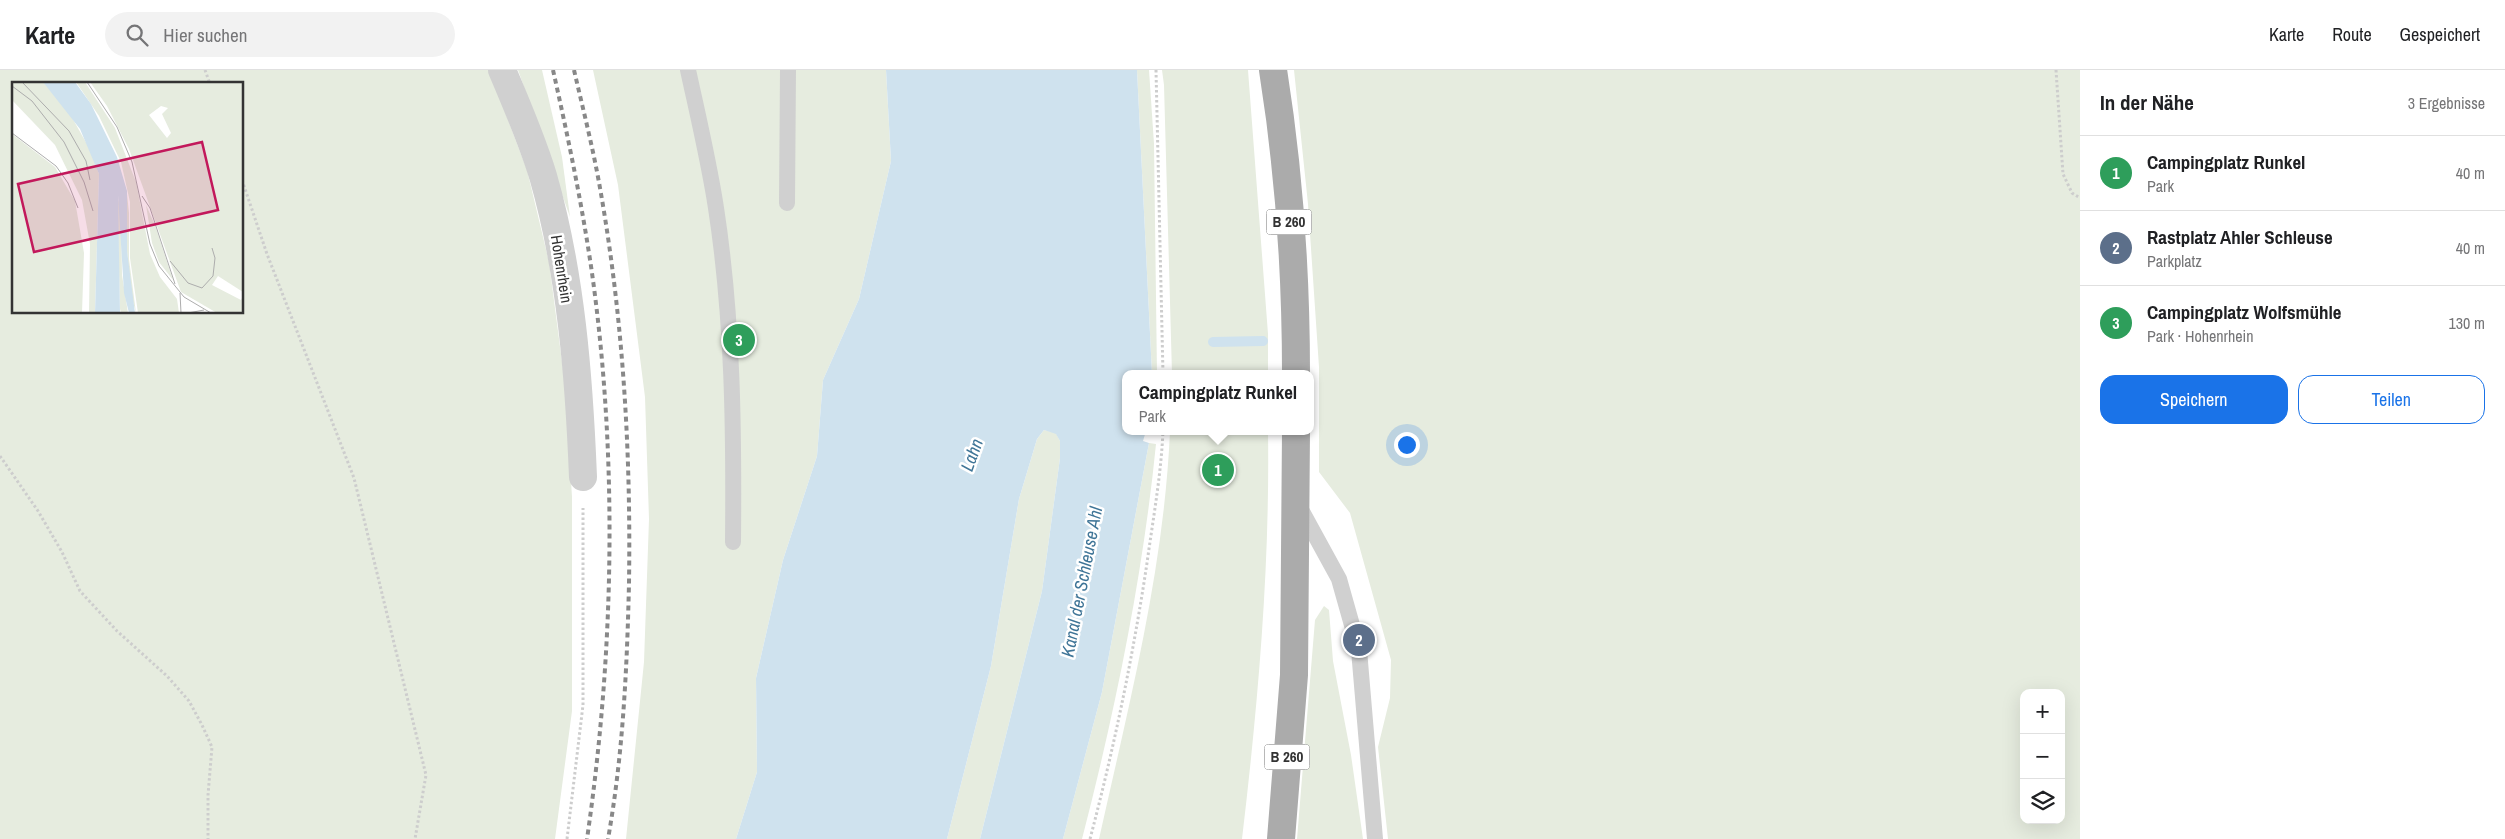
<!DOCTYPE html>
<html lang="de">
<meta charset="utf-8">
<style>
:root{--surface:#fff;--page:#f2f2f2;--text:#202124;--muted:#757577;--line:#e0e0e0;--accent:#1a73e8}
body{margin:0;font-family:"Archivo Narrow",sans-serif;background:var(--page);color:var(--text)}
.controls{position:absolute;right:15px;bottom:15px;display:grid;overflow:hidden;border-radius:10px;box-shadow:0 5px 20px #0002}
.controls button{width:45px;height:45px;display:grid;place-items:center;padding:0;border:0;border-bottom:1px solid var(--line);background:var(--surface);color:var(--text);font:25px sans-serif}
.you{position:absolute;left:1406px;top:374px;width:18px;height:18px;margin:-12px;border:4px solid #fff;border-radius:50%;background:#1a73e8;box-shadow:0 0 0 8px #1a73e833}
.badge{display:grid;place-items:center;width:32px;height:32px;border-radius:50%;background:var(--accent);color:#fff;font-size:16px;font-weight:700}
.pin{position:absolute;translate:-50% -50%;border:2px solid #fff;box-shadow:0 1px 5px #0006}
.popup{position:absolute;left:1122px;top:300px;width:192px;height:65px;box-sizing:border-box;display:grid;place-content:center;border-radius:10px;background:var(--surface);filter:drop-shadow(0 1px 4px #0005);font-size:16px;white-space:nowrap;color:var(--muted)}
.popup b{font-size:19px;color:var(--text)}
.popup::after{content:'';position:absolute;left:50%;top:100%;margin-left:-10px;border:10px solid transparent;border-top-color:var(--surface)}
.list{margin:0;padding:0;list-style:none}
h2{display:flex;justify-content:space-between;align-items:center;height:65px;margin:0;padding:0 20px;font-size:21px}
h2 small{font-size:16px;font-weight:400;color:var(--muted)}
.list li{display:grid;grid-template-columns:32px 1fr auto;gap:15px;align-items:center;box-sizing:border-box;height:75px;padding:0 20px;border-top:1px solid var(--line)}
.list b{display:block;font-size:19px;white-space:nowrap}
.list p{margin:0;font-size:16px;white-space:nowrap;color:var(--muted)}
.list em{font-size:16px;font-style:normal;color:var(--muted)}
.actions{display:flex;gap:10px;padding:15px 20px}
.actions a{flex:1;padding:11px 0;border:1px solid var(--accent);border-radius:15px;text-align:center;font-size:18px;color:var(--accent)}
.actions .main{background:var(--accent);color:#fff}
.icon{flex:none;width:28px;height:28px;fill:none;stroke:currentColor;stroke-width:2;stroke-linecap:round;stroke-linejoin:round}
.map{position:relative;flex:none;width:2080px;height:769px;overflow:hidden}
header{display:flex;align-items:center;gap:30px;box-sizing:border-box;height:70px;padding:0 25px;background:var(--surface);border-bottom:1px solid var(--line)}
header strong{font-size:24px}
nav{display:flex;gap:28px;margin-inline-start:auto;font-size:18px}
.search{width:350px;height:45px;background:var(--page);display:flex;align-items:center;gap:12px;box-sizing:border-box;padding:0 18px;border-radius:28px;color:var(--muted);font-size:19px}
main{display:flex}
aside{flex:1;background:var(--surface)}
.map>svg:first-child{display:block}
.green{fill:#e6ecdf;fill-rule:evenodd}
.water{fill:#cfe2ee}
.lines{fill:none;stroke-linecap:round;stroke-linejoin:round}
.stream{stroke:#cfe2ee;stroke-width:10}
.path{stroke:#cdcdcd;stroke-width:3;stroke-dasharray:2.5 2.5;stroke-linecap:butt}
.lane{stroke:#d0d0d0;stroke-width:16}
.street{stroke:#d0d0d0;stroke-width:28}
.primary{stroke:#ababab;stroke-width:28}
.rail{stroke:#888;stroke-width:4;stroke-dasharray:5 4;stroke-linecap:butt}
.labels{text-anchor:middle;stroke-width:5;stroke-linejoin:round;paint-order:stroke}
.shield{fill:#fff;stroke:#707070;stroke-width:1}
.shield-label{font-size:15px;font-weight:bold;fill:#333}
.street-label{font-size:16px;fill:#333;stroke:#fff}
.water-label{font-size:18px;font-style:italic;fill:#3f7597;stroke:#fff}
.inset-road{fill:none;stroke:#adadad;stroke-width:1}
.view{fill:#c2185b;fill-opacity:0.15;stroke:#c2185b;stroke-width:2.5}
.inset-edge{fill:none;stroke:#333;stroke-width:2.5}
</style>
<header>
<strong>Karte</strong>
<div class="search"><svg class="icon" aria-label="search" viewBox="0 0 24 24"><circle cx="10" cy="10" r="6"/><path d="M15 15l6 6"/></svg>Hier suchen</div>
<nav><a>Karte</a><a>Route</a><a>Gespeichert</a></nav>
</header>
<main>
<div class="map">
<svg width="2080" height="769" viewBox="0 0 2080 769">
<rect width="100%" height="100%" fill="#fff"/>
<g class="green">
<path d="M0,0H489L527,100L549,192L565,315L572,427V641L555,769H0ZM14,14H242V242H14Z"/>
<polygon points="518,0 542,0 562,87 570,147"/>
<polygon points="593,0 886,0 891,91 859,229 823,310 817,386 783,490 756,608 757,702 736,769 626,769 644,592 649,449 645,327 618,115"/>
<polygon points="1137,0 1149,0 1154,74 1157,304 1152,304"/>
<polygon points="1162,0 1248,0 1268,264 1268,304 1172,304 1164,15"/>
<path d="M1294,0H2080V769H1388L1378,677L1390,628L1391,590L1350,443L1319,402V297L1308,134ZM2024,623H2061V750H2024Z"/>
<polygon points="1044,360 1056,363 1060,371 1060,388 1042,521 980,769 947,769 991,596 1019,429 1037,369"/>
<path d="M1170,361H1268C1270,498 1258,634 1242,769H1099C1129,634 1164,500 1170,361Z"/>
<path d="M1149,373L1156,374C1143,505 1115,642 1082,769H1063L1102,622Z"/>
<polygon points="1324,536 1329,540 1333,591 1351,685 1363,769 1297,769 1315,550"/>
</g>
<polygon class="water" points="886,0 1137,0 1152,304 1126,304 1126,361 1146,361 1143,371 1149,373 1102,622 1063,769 980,769 1042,521 1060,388 1060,371 1056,364 1044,360 1037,369 1019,429 991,596 947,769 736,769 757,702 756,608 783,490 817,386 823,310 859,229 891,91"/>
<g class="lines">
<polyline class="stream" points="1213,272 1263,271"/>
<g class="path">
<polyline points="205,0 210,14"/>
<polyline points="1156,0 1163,304"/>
<polyline points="2056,0 2063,104 2072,123 2080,128"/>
<polyline points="242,110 267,184 354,408 426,705 415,769"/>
<polyline points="0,386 38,441 62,482 80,521 117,561 167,606 189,631 202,655 212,677 208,725 208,769"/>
<polyline points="567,769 583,635 583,438"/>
<path d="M1090,769C1114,678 1133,586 1147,493C1153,449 1161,406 1163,361"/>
</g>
<g class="lane">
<path d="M688,0C698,46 709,92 716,138C733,249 734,361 733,472"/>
<polyline points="787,133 788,0"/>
<polyline points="1299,436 1339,509 1359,580 1375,769"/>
</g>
<path class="street" d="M502,0C517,35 532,70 543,106C571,203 579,307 583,407"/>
<g class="primary">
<path d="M1273,0C1289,100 1296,202 1296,304"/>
<polyline points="1281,769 1294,605 1296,361"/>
</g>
<g class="rail">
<path d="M553,0C568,67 582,134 592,203C618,389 614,583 587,769"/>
<path d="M574,0C583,39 593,78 600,118C623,248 631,381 629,513C627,599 623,685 608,769"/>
</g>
</g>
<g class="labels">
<g class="shield">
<rect x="1266.5" y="139.5" width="45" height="25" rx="4"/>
<rect x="1264.5" y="674.5" width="45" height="25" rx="4"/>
</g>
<g class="shield-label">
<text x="1289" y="157">B 260</text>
<text x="1287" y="692">B 260</text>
</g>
<g class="street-label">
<text transform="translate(562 199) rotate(81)" y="6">Hohenrhein</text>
</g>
<g class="water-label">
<text transform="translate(972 385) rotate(-70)" y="6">Lahn</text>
<text transform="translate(1082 512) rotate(-79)" y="6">Kanal der Schleuse Ahl</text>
</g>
</g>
<g transform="translate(12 12)">
<rect width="231" height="231" fill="#fff"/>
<path d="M0,0H31L54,25L80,71L87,92L83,231H77L78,162L70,118L43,63L0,18ZM64,0H73L103,46L124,100L138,172L148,195L165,217L167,231H126L118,176V120L109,80L87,34ZM78,0H231V210L206,194L200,203L229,218L231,214V231H205L169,210L117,67L95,24ZM149,24L156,26L150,32L159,51L155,56L137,33ZM0,52L43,85L63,119L72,171L70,231H0ZM115,112L117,131V177L124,231L118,209L115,169ZM105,114L109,127L110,193L116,231H109L108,227ZM134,123L143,143L161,198L147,180L140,161Z" fill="#e6ecdf" fill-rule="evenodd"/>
<path d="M31,0H63L79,22L105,75L115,109V169L123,231H117L112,211L106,113L108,231H83L87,92L68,47Z" fill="#cfe2ee"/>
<path class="inset-road" d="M10,0L57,49L74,79L78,98M75,0L105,45L120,80L138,162L147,184L172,215L199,231M0,4L20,19L52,60L72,100L81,129M0,51L44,84L56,101L66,126M130,114L138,126L163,202M158,179L176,201L190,206L201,194L203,176L200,166M168,211L169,231M176,231L192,228"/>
<path class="view" d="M190,60L206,128L22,170L6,102Z"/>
<rect width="231" height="231" class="inset-edge"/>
</g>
</svg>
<div class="controls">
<button>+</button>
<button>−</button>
<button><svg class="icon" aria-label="layers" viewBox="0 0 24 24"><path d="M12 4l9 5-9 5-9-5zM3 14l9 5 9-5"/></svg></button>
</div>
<div class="you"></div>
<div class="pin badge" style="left:1218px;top:400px;background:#2e9e5b">1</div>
<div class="popup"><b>Campingplatz Runkel</b>Park</div>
<div class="pin badge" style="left:1359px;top:570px;background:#5c6f8a">2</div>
<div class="pin badge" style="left:739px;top:270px;background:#2e9e5b">3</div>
</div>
<aside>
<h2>In der Nähe<small>3 Ergebnisse</small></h2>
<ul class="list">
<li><span class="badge" style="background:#2e9e5b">1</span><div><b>Campingplatz Runkel</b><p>Park</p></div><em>40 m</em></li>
<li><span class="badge" style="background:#5c6f8a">2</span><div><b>Rastplatz Ahler Schleuse</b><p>Parkplatz</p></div><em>40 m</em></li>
<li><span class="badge" style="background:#2e9e5b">3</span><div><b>Campingplatz Wolfsmühle</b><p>Park · Hohenrhein</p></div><em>130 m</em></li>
</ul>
<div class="actions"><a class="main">Speichern</a><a>Teilen</a></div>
</aside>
</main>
